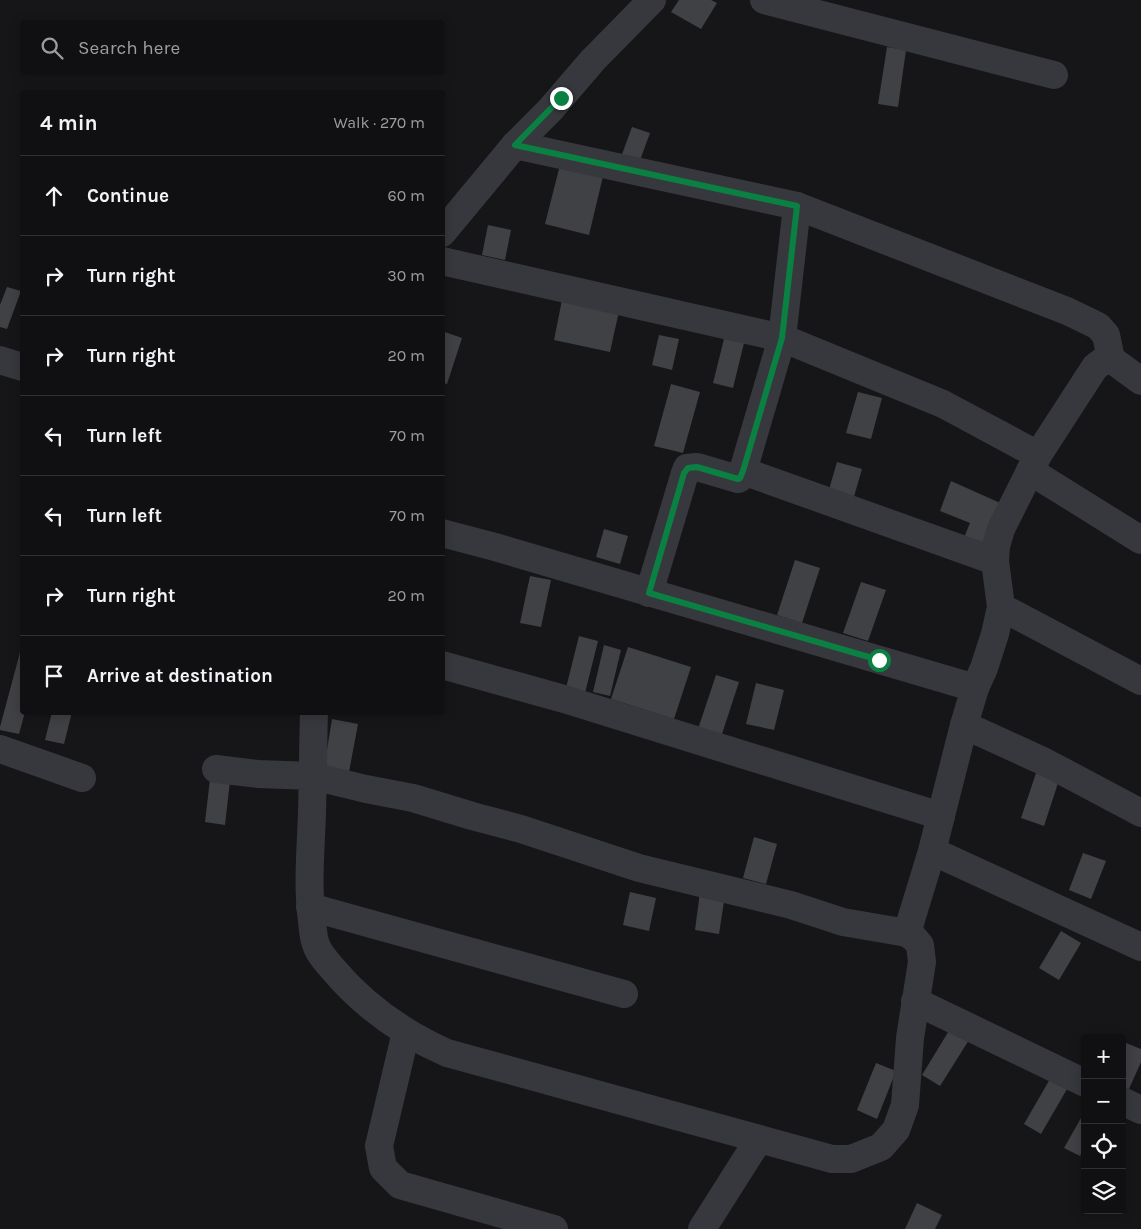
<!DOCTYPE html>
<meta charset="utf-8">
<style>
:root{--surface:#101012;--page:#1e1e20;--text:#f1f3f6;--muted:#9c9d9f;--line:#303032}
body{margin:0;font-family:Karla,sans-serif;background:var(--page);color:var(--text)}
.controls{position:absolute;right:15px;bottom:15px;display:grid;overflow:hidden;border-radius:5px;box-shadow:0 2px 12px #0003}
.controls button{width:45px;height:45px;display:grid;place-items:center;padding:0;border:0;border-bottom:1px solid var(--line);background:var(--surface);color:var(--text);font:25px sans-serif}
.stop{position:absolute;width:15px;height:15px;margin:-11px;border:4px solid #0b8043;border-radius:50%;background:#fff}
.stop.end{background:#0b8043;border-color:#fff;box-shadow:0 1px 5px #0008}
.list{margin:0;padding:0;list-style:none}
h2{display:flex;justify-content:space-between;align-items:center;height:65px;margin:0;padding:0 20px;font-size:21px}
h2 small{font-size:16px;font-weight:400;color:var(--muted)}
.list li{display:grid;grid-template-columns:32px 1fr auto;gap:15px;align-items:center;box-sizing:border-box;height:80px;padding:0 20px;border-top:1px solid var(--line)}
.list b{display:block;font-size:19px;white-space:nowrap}
.list em{font-size:16px;font-style:normal;color:var(--muted)}
.icon{flex:none;width:28px;height:28px;fill:none;stroke:currentColor;stroke-width:2;stroke-linecap:round;stroke-linejoin:round}
.map{position:relative;flex:none;width:1141px;height:1229px;overflow:hidden}
.search{position:absolute;background:var(--surface);box-shadow:0 2px 12px #0003;left:20px;top:20px;width:425px;height:55px;display:flex;align-items:center;gap:12px;box-sizing:border-box;padding:0 18px;border-radius:5px;color:var(--muted);font-size:19px}
.panel{position:absolute;background:var(--surface);box-shadow:0 2px 12px #0003;left:20px;top:90px;width:425px;height:625px;border-radius:5px}
.map>svg:first-child{display:block}
.building{fill:#404145}
.lines{fill:none;stroke-linecap:round;stroke-linejoin:round}
.minor{stroke:#37383d;stroke-width:28}
.route{stroke:#0b8043;stroke-width:6}
</style>
<div class="map">
<svg width="1141" height="1229" viewBox="0 0 1141 1229">
<rect width="100%" height="100%" fill="#161618"/>
<g class="building">
<polygon points="679,0 711,0 717,3 701,29 671,12"/>
<polygon points="887,47 906,50 898,107 878,104"/>
<polygon points="632,127 650,133 639,163 621,157"/>
<polygon points="561,161 604,172 589,235 545,224"/>
<polygon points="488,225 511,230 505,260 482,255"/>
<polygon points="7,287 21,291 7,329 0,327 0,305"/>
<polygon points="564,290 621,302 610,352 554,340"/>
<polygon points="442,331 462,338 447,384 442,383"/>
<polygon points="659,335 679,339 672,370 652,365"/>
<polygon points="725,335 745,339 733,388 713,383"/>
<polygon points="671,384 700,392 683,453 654,446"/>
<polygon points="858,392 882,398 871,439 846,433"/>
<polygon points="837,462 862,469 853,500 828,493"/>
<polygon points="951,481 1007,506 988,555 961,545 970,523 940,511"/>
<polygon points="604,529 628,536 620,564 596,557"/>
<polygon points="795,560 820,568 802,623 777,615"/>
<polygon points="530,576 551,580 541,627 520,623"/>
<polygon points="861,582 886,590 868,641 843,633"/>
<polygon points="579,636 598,641 585,693 566,688"/>
<polygon points="22,645 22,712 25,712 19,734 0,730 0,727"/>
<polygon points="604,645 621,650 610,696 593,692"/>
<polygon points="628,647 691,667 674,719 611,699"/>
<polygon points="716,675 739,682 721,737 698,729"/>
<polygon points="756,683 784,690 774,730 746,724"/>
<polygon points="52,712 72,712 64,744 45,740"/>
<polygon points="332,719 358,724 349,772 324,768"/>
<polygon points="1036,773 1059,780 1044,826 1021,818"/>
<polygon points="210,779 230,781 225,825 205,822"/>
<polygon points="754,837 777,844 766,884 743,878"/>
<polygon points="1083,853 1106,861 1091,899 1069,890"/>
<polygon points="630,892 656,898 649,931 623,925"/>
<polygon points="700,892 725,895 719,934 695,930"/>
<polygon points="1061,931 1081,943 1059,980 1039,968"/>
<polygon points="950,1029 969,1040 940,1086 922,1075"/>
<polygon points="1126,1043 1141,1049 1141,1062 1129,1089 1122,1086 1122,1051"/>
<polygon points="876,1063 896,1071 877,1119 857,1110"/>
<polygon points="1050,1079 1067,1089 1041,1134 1024,1124"/>
<polygon points="1085,1111 1085,1147 1080,1156 1064,1148"/>
<polygon points="917,1203 942,1215 935,1229 905,1229"/>
</g>
<g class="lines">
<g class="minor">
<polyline points="764,0 1054,75"/>
<polyline points="515,145 797,206 1067,311 1098,326 1106,335 1111,359"/>
<polyline points="442,233 515,145 550,110 593,60 652,0"/>
<polyline points="442,261 782,338 943,404 1038,455"/>
<polyline points="0,360 22,367"/>
<polyline points="743,471 995,561"/>
<polyline points="1030,471 1141,540"/>
<polyline points="442,533 495,547 975,688"/>
<polyline points="649,593 685,473 687,468 697,467 738,479 740,478 743,471 782,338 797,206"/>
<polyline points="1001,607 1141,681"/>
<polyline points="442,665 564,699 941,816"/>
<polyline points="964,725 1045,762 1141,813"/>
<polyline points="0,749 82,778"/>
<path d="M216,769L258,774L312,776L366,789L413,798L472,816L521,829L639,868L791,905L843,922L907,933L914,938L920,945L922,962L910,1038L905,1105L900,1119L896,1130L881,1147L851,1159H832L447,1053C404,1034 363,1005 332,968C327,962 320,955 317,947C313,939 313,930 312,921C307,885 311,848 312,811C313,778 313,745 314,712"/>
<polyline points="932,851 1141,947"/>
<polyline points="310,907 624,994"/>
<polyline points="907,933 932,851 964,725 975,688 984,668 995,634 1001,607 995,561 996,546 1001,529 1038,455 1095,367 1103,361 1111,359 1141,381"/>
<polyline points="915,1001 1085,1083"/>
<polyline points="406,1032 379,1146 383,1168 400,1185 554,1229"/>
<polyline points="1122,1101 1141,1110"/>
<polyline points="702,1229 759,1139"/>
</g>
</g>
<g class="lines">
<polyline class="route" points="561,98 515,145 797,206 782,338 743,471 740,478 738,479 697,467 688,468 684,473 649,593 879,660"/>
</g>
</svg>
<div class="controls">
<button>+</button>
<button>−</button>
<button><svg class="icon" aria-label="locate" viewBox="0 0 24 24"><circle cx="12" cy="12" r="6"/><path d="M12 2v4M12 18v4M2 12h4M18 12h4"/></svg></button>
<button><svg class="icon" aria-label="layers" viewBox="0 0 24 24"><path d="M12 4l9 5-9 5-9-5zM3 14l9 5 9-5"/></svg></button>
</div>
<div class="stop" style="left:879px;top:660px"></div>
<div class="stop end" style="left:561px;top:98px"></div>
<div class="search"><svg class="icon" aria-label="search" viewBox="0 0 24 24"><circle cx="10" cy="10" r="6"/><path d="M15 15l6 6"/></svg>Search here</div>
<section class="panel">
<h2>4 min<small>Walk · 270 m</small></h2>
<ul class="list">
<li><svg class="icon" aria-label="ahead" viewBox="0 0 24 24"><path d="M12 20V5M6 11l6-6 6 6"/></svg><div><b>Continue</b></div><em>60 m</em></li>
<li><svg class="icon" aria-label="right" viewBox="0 0 24 24"><path d="M7 20v-9h11M14 6l5 5-5 5"/></svg><div><b>Turn right</b></div><em>30 m</em></li>
<li><svg class="icon" aria-label="right" viewBox="0 0 24 24"><path d="M7 20v-9h11M14 6l5 5-5 5"/></svg><div><b>Turn right</b></div><em>20 m</em></li>
<li><svg class="icon" aria-label="left" viewBox="0 0 24 24"><path d="M17 20v-9H6M10 6l-5 5 5 5"/></svg><div><b>Turn left</b></div><em>70 m</em></li>
<li><svg class="icon" aria-label="left" viewBox="0 0 24 24"><path d="M17 20v-9H6M10 6l-5 5 5 5"/></svg><div><b>Turn left</b></div><em>70 m</em></li>
<li><svg class="icon" aria-label="right" viewBox="0 0 24 24"><path d="M7 20v-9h11M14 6l5 5-5 5"/></svg><div><b>Turn right</b></div><em>20 m</em></li>
<li><svg class="icon" aria-label="arrive" viewBox="0 0 24 24"><path d="M6 21V4h12l-3 4 3 4H6"/></svg><div><b>Arrive at destination</b></div></li>
</ul>
</section>
</div>
